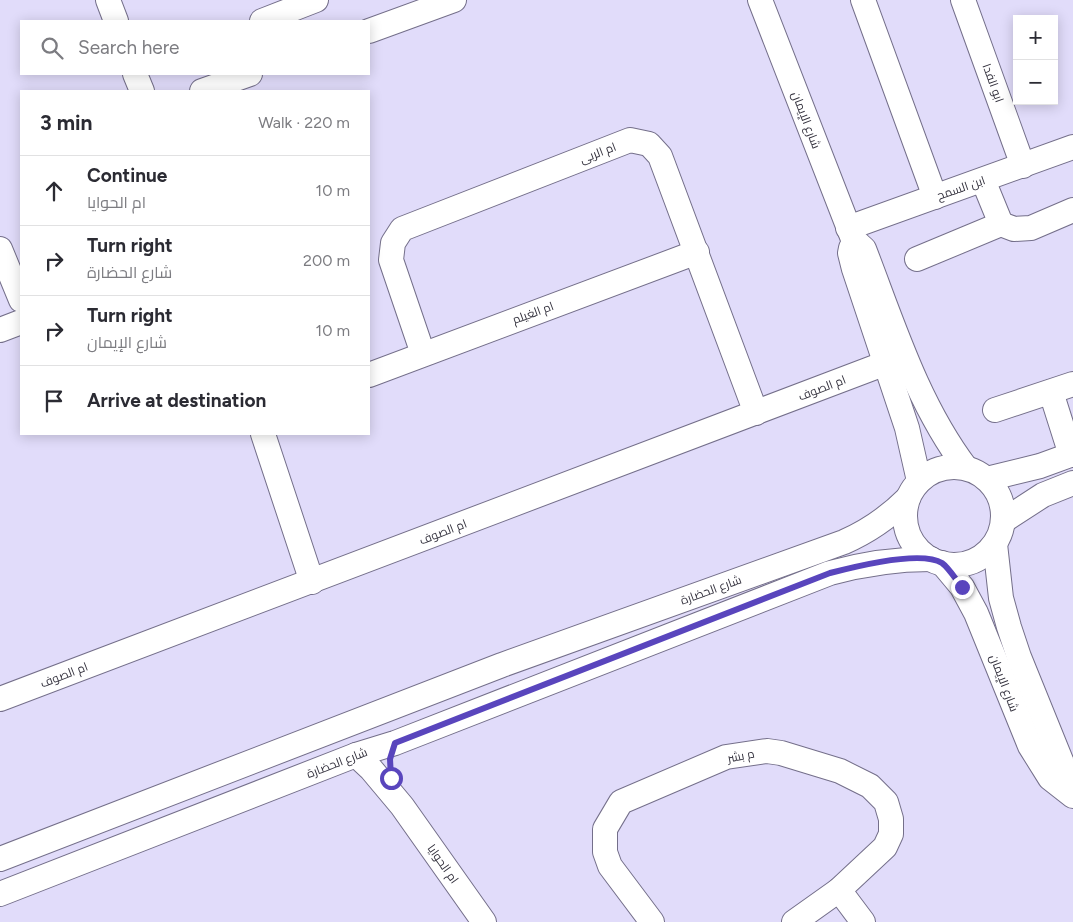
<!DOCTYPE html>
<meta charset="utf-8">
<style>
:root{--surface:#fff;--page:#f7f7f7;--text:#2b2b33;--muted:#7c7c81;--line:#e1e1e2}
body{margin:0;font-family:Figtree,Cairo,sans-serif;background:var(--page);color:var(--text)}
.controls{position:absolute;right:15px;top:15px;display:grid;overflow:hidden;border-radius:0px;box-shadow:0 2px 12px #0003}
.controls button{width:45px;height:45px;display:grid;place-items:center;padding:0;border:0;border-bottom:1px solid var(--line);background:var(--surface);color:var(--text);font:25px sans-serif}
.stop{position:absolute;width:15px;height:15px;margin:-11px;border:4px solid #5945bd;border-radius:50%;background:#fff}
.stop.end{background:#5945bd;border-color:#fff;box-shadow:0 1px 5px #0008}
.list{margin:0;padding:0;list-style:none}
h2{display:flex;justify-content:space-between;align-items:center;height:65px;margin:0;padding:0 20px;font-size:21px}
h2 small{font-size:16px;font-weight:400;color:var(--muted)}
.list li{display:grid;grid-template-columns:32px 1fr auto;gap:15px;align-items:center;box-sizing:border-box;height:70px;padding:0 20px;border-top:1px solid var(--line)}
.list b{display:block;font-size:19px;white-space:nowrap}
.list p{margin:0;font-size:16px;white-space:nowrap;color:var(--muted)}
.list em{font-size:16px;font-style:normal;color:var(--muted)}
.icon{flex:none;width:28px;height:28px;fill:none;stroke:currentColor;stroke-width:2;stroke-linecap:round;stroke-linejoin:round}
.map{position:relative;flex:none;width:1073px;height:922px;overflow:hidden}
.search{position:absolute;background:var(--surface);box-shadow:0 2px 12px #0003;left:20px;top:20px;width:350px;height:55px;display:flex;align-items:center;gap:12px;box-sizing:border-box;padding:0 18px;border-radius:0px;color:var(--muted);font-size:19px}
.panel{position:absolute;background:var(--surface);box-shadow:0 2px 12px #0003;left:20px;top:90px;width:350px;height:345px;border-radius:0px}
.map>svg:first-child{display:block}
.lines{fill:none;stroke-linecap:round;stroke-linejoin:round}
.minor-casing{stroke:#746f8a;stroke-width:26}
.minor{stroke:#fff;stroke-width:24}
.route{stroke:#5945bd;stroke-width:6}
.labels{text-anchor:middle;stroke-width:4;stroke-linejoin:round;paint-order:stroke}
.street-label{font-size:12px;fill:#34323e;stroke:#fff}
</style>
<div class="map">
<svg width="1073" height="922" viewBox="0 0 1073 922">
<rect width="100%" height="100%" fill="#e1dcfa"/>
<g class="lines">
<g class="minor-casing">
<g id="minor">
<polyline points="108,0 116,21"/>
<path d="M760,0L853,239L864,249C893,324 917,403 966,468"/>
<polyline points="863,0 935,197"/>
<polyline points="963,0 1023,166"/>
<polyline points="262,21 316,0"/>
<polyline points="369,31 454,0"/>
<polyline points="135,74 142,91"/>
<polyline points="202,91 250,74"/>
<polyline points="983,180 1001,224 1014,229 1031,228 1073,210"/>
<polyline points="848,228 1073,147"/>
<polyline points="851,248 850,253 854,269 907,428 919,481"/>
<polyline points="0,249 21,300"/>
<polyline points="917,259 1001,224"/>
<polyline points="0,330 21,322"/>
<polyline points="423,354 391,260 393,243 402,229 630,140 649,144 660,156 756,413"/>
<polyline points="369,375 697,252"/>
<polyline points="1051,392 1071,455"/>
<polyline points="995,410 1073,384"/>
<polyline points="263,434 312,582"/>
<circle cx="954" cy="516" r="49"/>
<polyline points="987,479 1040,466 1073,454"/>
<polyline points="1003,521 1043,495 1073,483"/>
<polyline points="995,544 1001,598 1009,627 1019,657 1062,763 1073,779"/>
<polyline points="942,563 962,587 976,613 1030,746 1050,778 1073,796"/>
<polyline points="0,699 886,363"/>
<polyline points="356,755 371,769 402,806 484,922"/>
<path d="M0,859L502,665L844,542C869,531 889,517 908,498"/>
<polyline points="839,890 863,922"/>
<path d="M0,894L356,755L395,743L830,573C863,564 896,559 931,559"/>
<polyline points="652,922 610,866 605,852 605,829 621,802 726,757 767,751 781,753 840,771 870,786 886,802 891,819 891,834 885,847 839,890 794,922"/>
</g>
</g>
<use href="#minor" class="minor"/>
</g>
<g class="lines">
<path class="route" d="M391,778L390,759L395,743L830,573C853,567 921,550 942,563C949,568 956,580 962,587"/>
</g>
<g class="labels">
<g class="street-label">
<text transform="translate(993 83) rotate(70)" y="4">ابو الفدا</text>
<text transform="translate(806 120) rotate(69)" y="4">شارع الإيمان</text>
<text transform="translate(598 153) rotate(-21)" y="4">ام الربى</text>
<text transform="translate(961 188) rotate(-19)" y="4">ابن السمح</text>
<text transform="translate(533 313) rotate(-20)" y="4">ام الغيلم</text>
<text transform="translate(822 388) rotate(-21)" y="4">ام الصوف</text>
<text transform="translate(443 532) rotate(-21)" y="4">ام الصوف</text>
<text transform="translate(711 590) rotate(-20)" y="4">شارع الحضارة</text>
<text transform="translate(64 675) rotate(-21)" y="4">ام الصوف</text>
<text transform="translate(1004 683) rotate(69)" y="4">شارع الإيمان</text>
<text transform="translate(741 756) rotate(-11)" y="4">م بشر</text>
<text transform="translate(337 763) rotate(-21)" y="4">شارع الحضارة</text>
<text transform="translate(443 864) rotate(55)" y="4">ام الحوايا</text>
</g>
</g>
</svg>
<div class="controls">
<button>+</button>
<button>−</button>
</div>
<div class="stop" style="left:391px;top:778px"></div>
<div class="stop end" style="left:962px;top:587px"></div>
<div class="search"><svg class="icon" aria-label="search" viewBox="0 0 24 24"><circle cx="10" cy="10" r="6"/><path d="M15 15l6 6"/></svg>Search here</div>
<section class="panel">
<h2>3 min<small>Walk · 220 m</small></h2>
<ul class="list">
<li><svg class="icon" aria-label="ahead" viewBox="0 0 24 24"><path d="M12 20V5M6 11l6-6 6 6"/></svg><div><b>Continue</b><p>ام الحوايا</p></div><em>10 m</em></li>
<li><svg class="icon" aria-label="right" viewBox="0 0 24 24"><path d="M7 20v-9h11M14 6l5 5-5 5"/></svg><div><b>Turn right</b><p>شارع الحضارة</p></div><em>200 m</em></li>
<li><svg class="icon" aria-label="right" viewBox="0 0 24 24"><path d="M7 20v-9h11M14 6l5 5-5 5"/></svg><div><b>Turn right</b><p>شارع الإيمان</p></div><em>10 m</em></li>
<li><svg class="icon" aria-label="arrive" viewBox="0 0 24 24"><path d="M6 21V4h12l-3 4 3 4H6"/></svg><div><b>Arrive at destination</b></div></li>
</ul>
</section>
</div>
